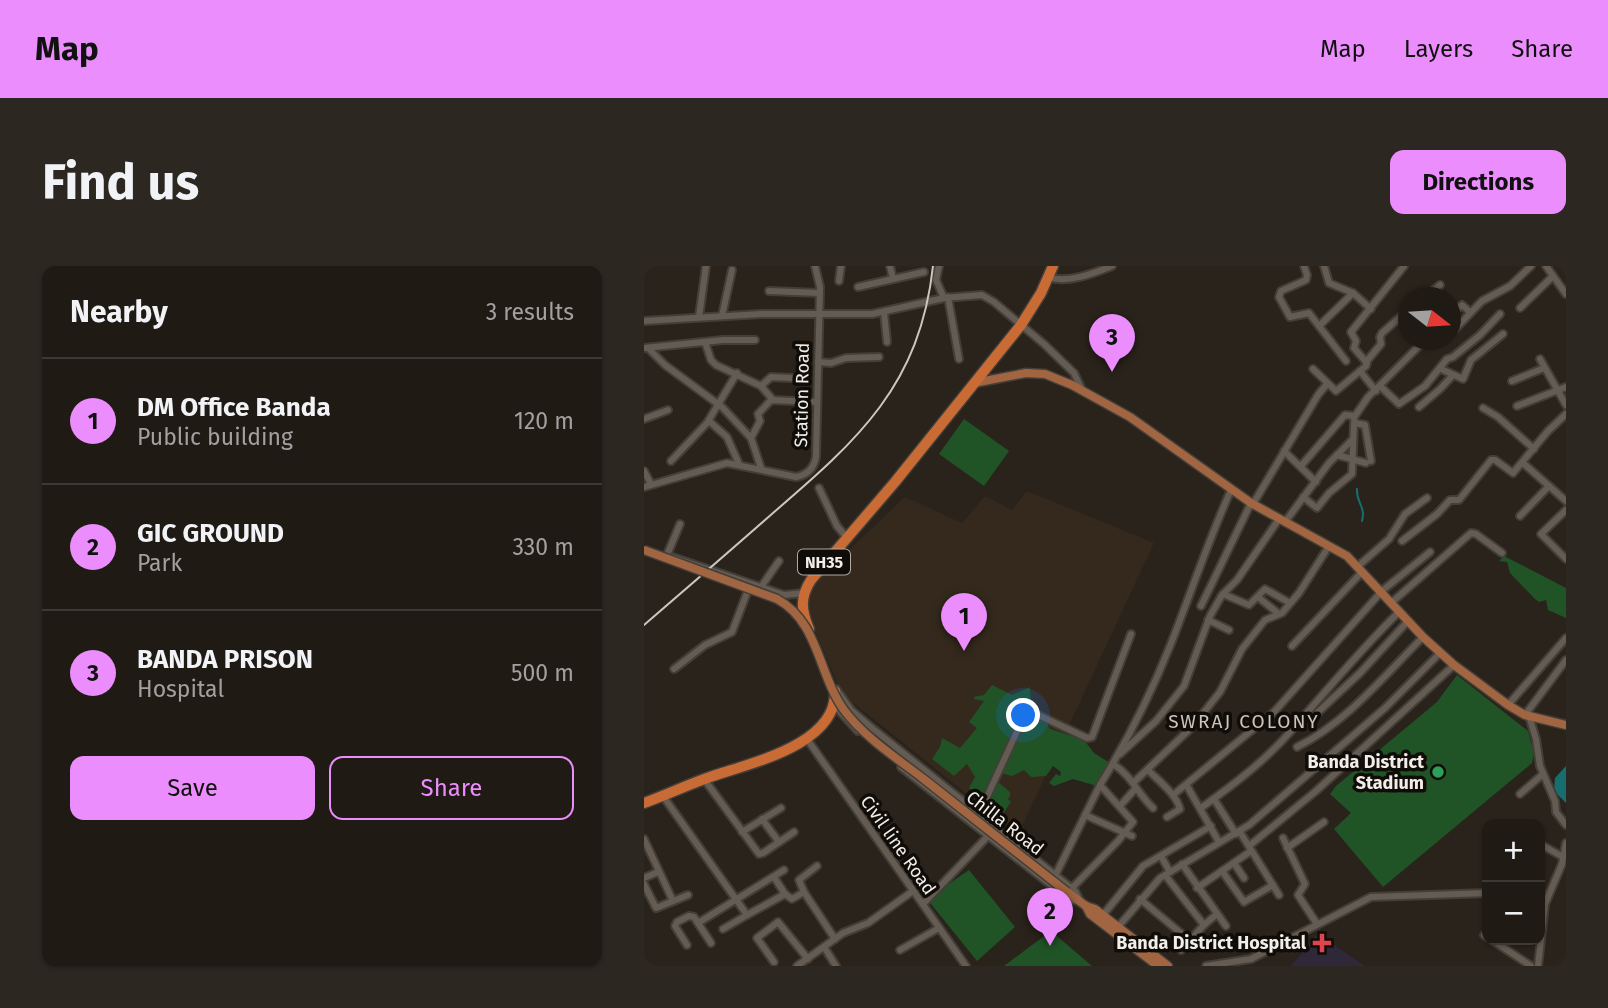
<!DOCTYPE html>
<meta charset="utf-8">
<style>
:root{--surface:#201a14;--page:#2d2722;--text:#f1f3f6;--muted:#a2a1a0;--line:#3d3834;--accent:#eb8dfc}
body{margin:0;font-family:"Fira Sans",sans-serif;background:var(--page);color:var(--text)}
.controls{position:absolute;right:21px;bottom:21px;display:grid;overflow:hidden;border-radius:14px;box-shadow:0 2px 5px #0004}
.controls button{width:63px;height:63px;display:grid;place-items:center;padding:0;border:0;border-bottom:2px solid var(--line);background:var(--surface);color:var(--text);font:35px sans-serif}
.compass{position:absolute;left:754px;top:21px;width:63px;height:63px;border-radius:50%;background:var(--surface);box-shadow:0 2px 5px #0004;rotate:107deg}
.you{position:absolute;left:380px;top:450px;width:24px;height:24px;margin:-18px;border:5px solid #fff;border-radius:50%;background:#1a73e8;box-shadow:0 0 0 10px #1a73e833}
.badge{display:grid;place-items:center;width:46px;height:46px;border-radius:50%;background:var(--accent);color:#111;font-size:23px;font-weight:700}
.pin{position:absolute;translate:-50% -58px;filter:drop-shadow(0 2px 4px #0008)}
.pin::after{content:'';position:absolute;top:37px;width:24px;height:21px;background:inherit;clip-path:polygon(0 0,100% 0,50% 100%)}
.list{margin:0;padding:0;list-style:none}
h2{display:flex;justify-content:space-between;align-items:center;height:91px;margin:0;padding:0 28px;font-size:30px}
h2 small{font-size:23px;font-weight:400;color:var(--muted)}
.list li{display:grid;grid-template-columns:46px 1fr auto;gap:21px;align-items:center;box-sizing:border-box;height:126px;padding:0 28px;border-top:2px solid var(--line)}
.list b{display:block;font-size:26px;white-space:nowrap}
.list p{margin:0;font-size:23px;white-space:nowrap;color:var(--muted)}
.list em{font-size:23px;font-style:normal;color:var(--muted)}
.actions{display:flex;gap:14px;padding:21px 28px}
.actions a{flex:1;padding:16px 0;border:2px solid var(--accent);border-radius:14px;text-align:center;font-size:24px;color:var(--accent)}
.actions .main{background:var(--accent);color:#111}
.map{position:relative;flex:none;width:922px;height:700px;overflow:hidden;border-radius:14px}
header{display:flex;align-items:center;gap:42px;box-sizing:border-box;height:98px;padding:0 35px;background:var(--accent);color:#111}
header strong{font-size:33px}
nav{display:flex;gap:38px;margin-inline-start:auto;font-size:24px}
.intro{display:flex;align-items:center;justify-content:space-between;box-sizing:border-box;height:168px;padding:0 42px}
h1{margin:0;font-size:49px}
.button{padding:18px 32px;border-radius:14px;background:var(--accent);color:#111;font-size:24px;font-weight:700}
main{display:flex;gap:42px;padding:0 42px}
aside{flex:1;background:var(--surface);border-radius:14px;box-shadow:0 2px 5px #0004}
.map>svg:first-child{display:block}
.built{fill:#34291c}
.medical{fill:#2f2838}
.green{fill:#205426}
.water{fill:#166e6f}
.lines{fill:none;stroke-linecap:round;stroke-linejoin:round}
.stream{stroke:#166e6f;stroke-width:2}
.minor-casing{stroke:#433e38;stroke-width:10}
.major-casing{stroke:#433e38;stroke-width:11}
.highway-casing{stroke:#433e38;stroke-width:13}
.minor{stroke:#645c53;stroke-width:6}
.major{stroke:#a16541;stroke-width:8}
.highway{stroke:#c96b35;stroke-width:10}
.rail{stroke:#ccc6c1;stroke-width:2}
.major-bridge-casing{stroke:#433e38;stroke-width:11;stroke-linecap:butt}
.major-bridge{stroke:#a16541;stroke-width:8}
.leisure-dot{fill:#2e9e5b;stroke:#100d09;stroke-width:2.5}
.health-dot{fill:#e0444e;stroke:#100d09;stroke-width:2.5}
.labels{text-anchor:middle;stroke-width:7;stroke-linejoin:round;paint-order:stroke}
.shield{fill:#100d09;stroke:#aeaaa5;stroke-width:2}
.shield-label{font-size:16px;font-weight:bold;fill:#f2ede8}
.street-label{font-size:18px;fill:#f2ede8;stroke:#100d09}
.poi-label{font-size:18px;font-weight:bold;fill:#f2ede8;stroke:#100d09;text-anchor:end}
.neighbourhood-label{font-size:19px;letter-spacing:2px;fill:#cdc3b9;stroke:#100d09}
</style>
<header>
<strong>Map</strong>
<nav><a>Map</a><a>Layers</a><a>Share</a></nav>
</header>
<div class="intro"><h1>Find us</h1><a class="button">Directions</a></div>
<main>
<aside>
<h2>Nearby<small>3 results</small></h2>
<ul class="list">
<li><span class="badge">1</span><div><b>DM Office Banda</b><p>Public building</p></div><em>120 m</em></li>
<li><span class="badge">2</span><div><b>GIC GROUND</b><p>Park</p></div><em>330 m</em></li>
<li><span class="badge">3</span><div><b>BANDA PRISON</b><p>Hospital</p></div><em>500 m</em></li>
</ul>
<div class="actions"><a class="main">Save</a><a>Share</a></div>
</aside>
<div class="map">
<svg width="922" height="700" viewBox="0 0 922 700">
<rect width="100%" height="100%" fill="#2a231b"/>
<polygon class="built" points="383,225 510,277 374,569 198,428 161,341 170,317 261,231 318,257 341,230 368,244"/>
<polygon class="medical" points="674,668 721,700 647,700"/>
<g class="green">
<polygon points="320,153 365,185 340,220 295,188"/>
<polygon points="860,290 922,322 922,352 904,344 902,334 895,336 891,333 866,307 863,296 855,295"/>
<polygon points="813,409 884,465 890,487 888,497 739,621 690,563 707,547 686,528 692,520 793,436"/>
<polygon points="348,419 368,429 386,421 388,454 398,450 406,463 440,474 450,487 466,497 453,520 429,513 410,520 405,517 412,508 416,510 417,506 409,500 402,510 387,511 380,504 368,510 354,506 349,512 366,526 366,530 364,533 367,536 358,549 325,522 331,511 323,498 310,510 288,493 296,481 298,472 316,482 333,462 325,456 340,435 330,433 330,431 340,429"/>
<polygon points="325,604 371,661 333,695 283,633"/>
<polygon points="407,665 448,700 360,700"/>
</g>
<polygon class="water" points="922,500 922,537 910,525 911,512"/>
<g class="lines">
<path class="stream" d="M713,223C712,237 722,240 718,255"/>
<g class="minor-casing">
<g id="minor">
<polyline points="246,0 249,13"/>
<polyline points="295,0 292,14 300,32"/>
<polyline points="660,0 663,9 662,14 637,25 635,31 646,51 665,47 702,95"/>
<polyline points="680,0 685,17 709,27"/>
<polyline points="902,0 922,28"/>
<path d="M404,11C424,18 450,7 468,0"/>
<polyline points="195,15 197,0"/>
<polyline points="214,21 280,6"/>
<polyline points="125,25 175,27"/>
<polyline points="304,31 315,93"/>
<polyline points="780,32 796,19"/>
<polyline points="876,42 909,10"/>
<polyline points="240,46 243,76"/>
<polyline points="806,49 818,39 826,46"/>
<polyline points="78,50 88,4"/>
<polyline points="55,51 62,0"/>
<polyline points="0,55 117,48 228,48 300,32 338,29 350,36 400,78 430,107 438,124"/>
<polyline points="675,60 709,27 727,43"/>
<polyline points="811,63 838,35 866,20 887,0"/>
<polyline points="61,76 67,94 72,99 117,120 129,134"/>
<polyline points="0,82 79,74 111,74"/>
<polyline points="4,82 21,99 78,141 107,172 117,202"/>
<polyline points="896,93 922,139"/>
<polyline points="174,96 187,97 202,92 235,91"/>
<polyline points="722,96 737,78 736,71 738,67 764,44"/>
<polyline points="669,103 692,125 722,100 723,97 710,82 712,75 707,66 760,0"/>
<polyline points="797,103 819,113 827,94 859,68"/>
<polyline points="716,105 732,125"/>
<polyline points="868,115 900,102"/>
<polyline points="117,120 127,111 148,112"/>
<polyline points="736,120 755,138 781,120 803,93 809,91 836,69 856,48"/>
<polyline points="873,140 922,121"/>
<polyline points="775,141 796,123 809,109"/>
<polyline points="839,142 854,151 890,183"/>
<polyline points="0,153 24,144"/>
<polyline points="710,153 711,157 721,159 727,195"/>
<polyline points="65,155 83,171 95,198"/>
<polyline points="107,172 116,155 114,148 127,134 173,136"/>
<polyline points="640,185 672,216"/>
<polyline points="693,189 722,197"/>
<polyline points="27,195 63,157 93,107"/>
<polyline points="879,197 922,235"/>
<polyline points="657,200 701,149 711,150 724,131 781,74"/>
<polyline points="0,205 7,218"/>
<path d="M0,221L83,197L152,211C163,209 170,202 172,191L176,21L171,0"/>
<polyline points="175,222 193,260 203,272"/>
<polyline points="659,231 673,242 685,227 708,208 710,157"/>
<polyline points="609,238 674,129 683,118"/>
<polyline points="922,244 897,268 922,293"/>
<polyline points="876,250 905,220"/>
<polyline points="641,256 685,197 709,173"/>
<polyline points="758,275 793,248 806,234 815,234 847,194 851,194 869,207 904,165 922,148"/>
<polyline points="23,289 36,258"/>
<polyline points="28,291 140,329 160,327"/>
<polyline points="713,301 745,273 761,248 783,232"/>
<polyline points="117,321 135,295"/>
<polyline points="579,328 605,339 621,323 646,337"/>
<polyline points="614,331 635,348"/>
<polyline points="747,337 827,267 832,268 858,287"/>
<polyline points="557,340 607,237"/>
<polyline points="564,354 585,364"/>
<polyline points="648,380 718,306"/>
<polyline points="30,403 61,379 88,366 106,319"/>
<polyline points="192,423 207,444 228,462 431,625 436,635"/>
<polyline points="190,439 214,465"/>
<polyline points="864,439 922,372"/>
<polyline points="672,448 716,407 764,355"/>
<polyline points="881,449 922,394"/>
<polyline points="885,450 892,473 896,500 911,535 912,546 922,559"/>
<polyline points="163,473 322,700"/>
<path d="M653,481C703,456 740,410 779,371"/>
<polyline points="476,488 512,455 540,420 566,350 578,329 593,314 635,253"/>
<path d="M469,498C487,509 494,528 509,542"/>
<polyline points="257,501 426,634 436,635"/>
<path d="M504,504C516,516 532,528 536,543L523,551"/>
<polyline points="60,513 115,588 119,587 150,566"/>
<polyline points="489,517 548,461 576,426 598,383 621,354 638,347 655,327 685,280"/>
<polyline points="543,520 575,576"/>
<polyline points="876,528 899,508"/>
<polyline points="529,529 630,446 739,324 786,286"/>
<polyline points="19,530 103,649 141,628 148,633 160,626 191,673"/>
<polyline points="570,533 592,568"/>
<polyline points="476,540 492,522"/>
<path d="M557,542C589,519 621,495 647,465C682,425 716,384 755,346"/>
<polyline points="335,548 382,446 390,447 443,472 448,471 487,368"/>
<polyline points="441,549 488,570"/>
<polyline points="118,553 135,576"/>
<polyline points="98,566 137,542"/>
<polyline points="596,566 635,629"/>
<polyline points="639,572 661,618 654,629 673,658"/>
<polyline points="0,573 29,635"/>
<polyline points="896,578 919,591"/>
<polyline points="605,580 672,525 810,399"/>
<polyline points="643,582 680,556"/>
<polyline points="517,590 526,606"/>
<polyline points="590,597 600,612"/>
<polyline points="538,598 582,660"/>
<polyline points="578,605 600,636 629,619"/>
<polyline points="521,609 560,659"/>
<polyline points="411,610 456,519"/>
<polyline points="130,611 141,628"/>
<polyline points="0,612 14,606"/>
<polyline points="0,618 12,642 44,629"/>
<polyline points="553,622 607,585"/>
<path d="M427,623L474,575L489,556L456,519C483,475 507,428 526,380C547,327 564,275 587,224"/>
<polyline points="160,626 155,614 173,600"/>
<polyline points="496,633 545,674"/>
<polyline points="279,638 344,570"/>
<polyline points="459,649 499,600 567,560"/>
<polyline points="54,657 140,604"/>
<polyline points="474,661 516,612 605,559 741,442 796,387"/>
<polyline points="79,663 103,649"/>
<polyline points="840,669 843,671"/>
<polyline points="848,674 887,700"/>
<polyline points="43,679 31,660 33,656 45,650 50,651 67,677"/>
<polyline points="180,681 192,700"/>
<polyline points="256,684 295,662"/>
<polyline points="537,684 560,659 573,648"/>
<polyline points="130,696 113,672 134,656 164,693"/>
<polyline points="153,700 199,667 224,657 269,625"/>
<polyline points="562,700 607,693 727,631 843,627"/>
<polyline points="894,700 901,638 918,598 922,577"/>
</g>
</g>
<g class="major-casing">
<g id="major">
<polyline points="330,117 382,107 401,108 428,119 486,151 607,237 703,290 779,371 810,399 864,439 881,449 922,459"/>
<polyline points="423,626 442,640 451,643 524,700"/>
<polyline points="442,640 446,648 514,700"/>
</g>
</g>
<g class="highway-casing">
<g id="highway">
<path d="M165,363C157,344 156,331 167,314L251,216L377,59L397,27L409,0"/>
<path d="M0,537C22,529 43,519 66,511C106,497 193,479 191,425"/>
</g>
</g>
<use href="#minor" class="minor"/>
<use href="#major" class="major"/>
<use href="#highway" class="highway"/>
<path class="rail" d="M0,359C43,322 86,285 129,247C214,174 276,119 289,0"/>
<g class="major-bridge-casing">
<path id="major-bridge" d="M0,284L133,333C175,356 174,408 200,444C221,472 254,493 281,514C328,551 376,589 423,626"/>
</g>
<use href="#major-bridge" class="major-bridge"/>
</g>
<circle class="leisure-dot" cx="794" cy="506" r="7"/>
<path class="health-dot" d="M674.5 666.5h7v7h7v7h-7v7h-7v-7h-7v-7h7z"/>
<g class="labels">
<rect class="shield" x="154" y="283.5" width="52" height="25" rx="5"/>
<g class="shield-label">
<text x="180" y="302">NH35</text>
</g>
<g class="street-label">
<text transform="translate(158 129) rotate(-89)" y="6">Station Road</text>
<text transform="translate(361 557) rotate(38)" y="6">Chilla Road</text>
<text transform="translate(254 579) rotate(55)" y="6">Civil line Road</text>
</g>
<g class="poi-label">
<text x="780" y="502">Banda District<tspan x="780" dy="21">Stadium</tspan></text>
<text x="662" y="683">Banda District Hospital</text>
</g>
<g class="neighbourhood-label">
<text x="600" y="462">SWRAJ COLONY</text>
</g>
</g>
</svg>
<div class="controls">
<button>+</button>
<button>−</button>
</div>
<svg class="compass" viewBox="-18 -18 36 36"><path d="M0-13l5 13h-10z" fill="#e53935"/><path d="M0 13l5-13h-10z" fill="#a2a1a0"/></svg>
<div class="you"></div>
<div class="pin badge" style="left:320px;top:385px">1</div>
<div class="pin badge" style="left:406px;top:680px">2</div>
<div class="pin badge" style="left:468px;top:106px">3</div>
</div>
</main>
